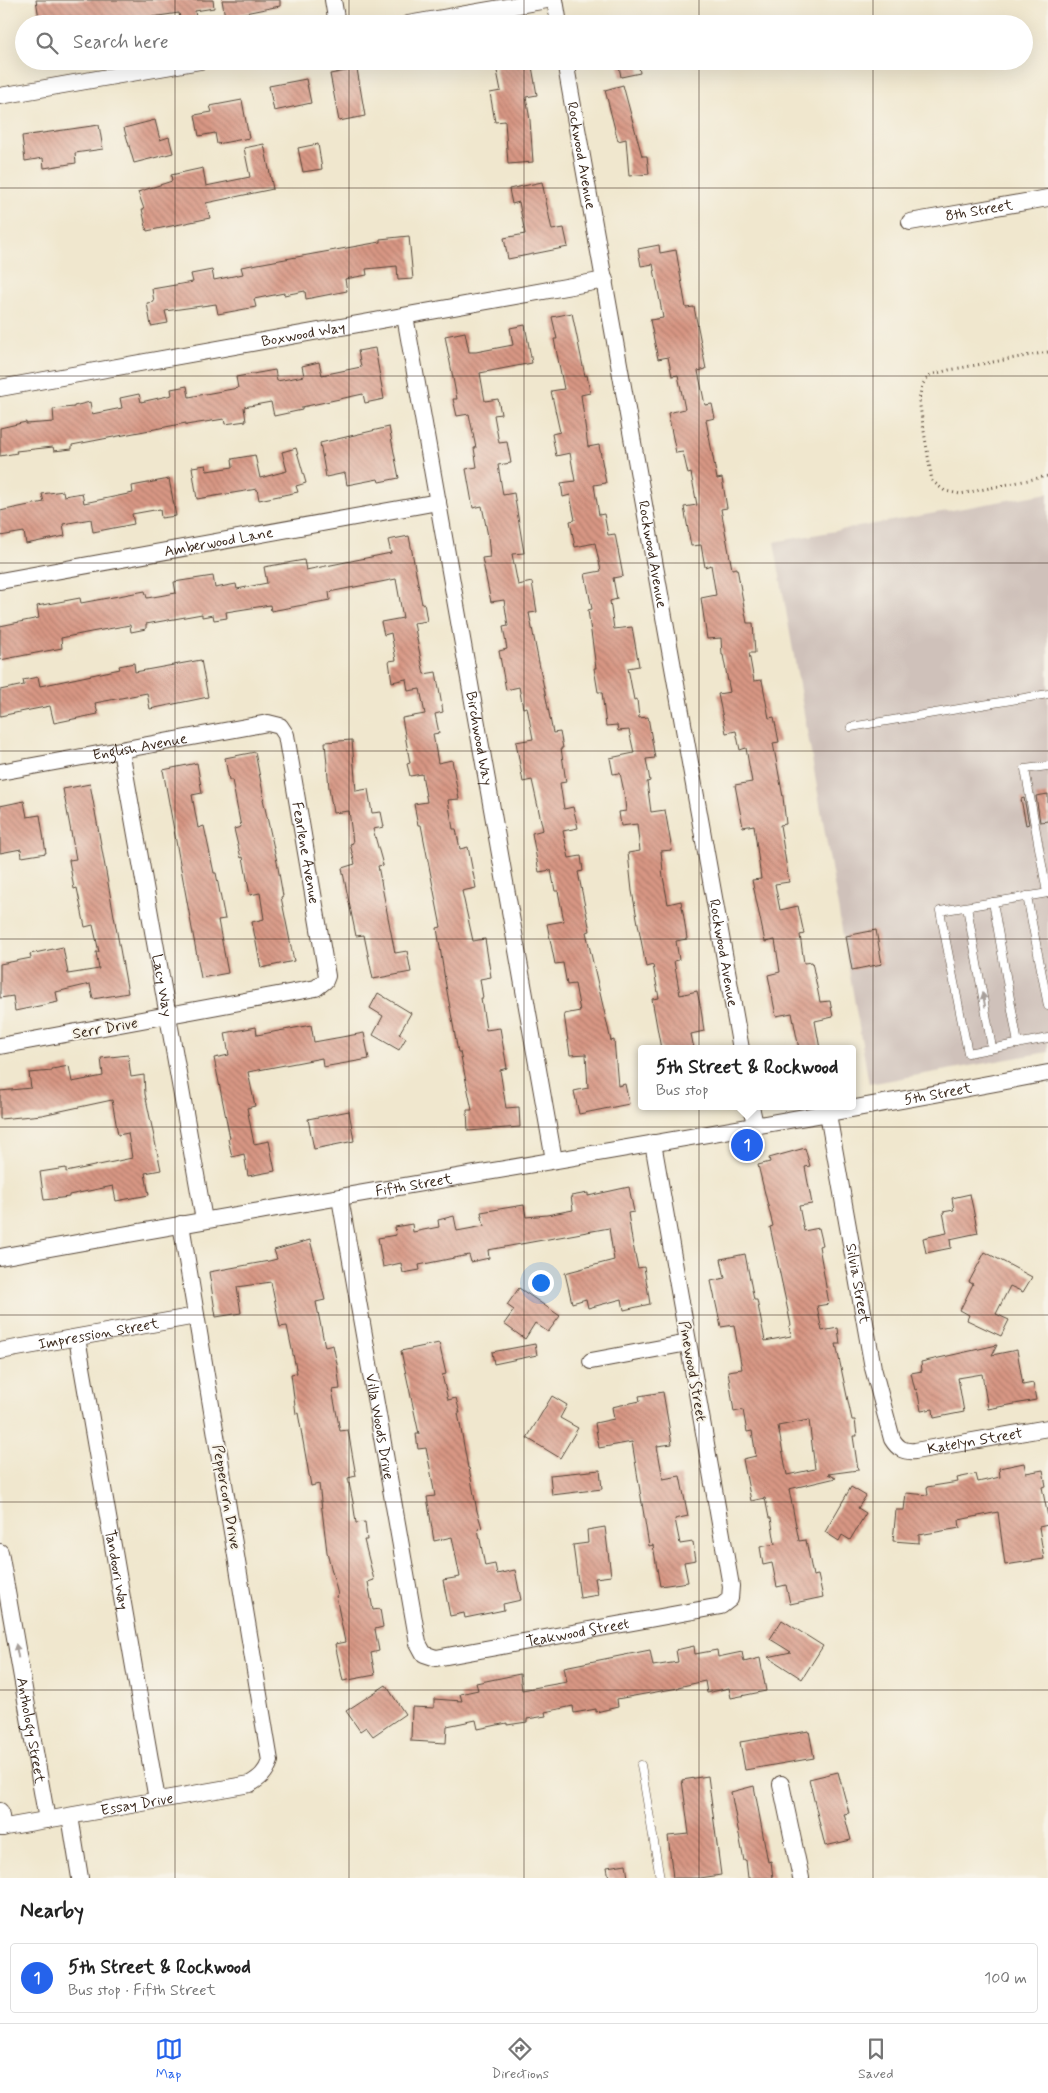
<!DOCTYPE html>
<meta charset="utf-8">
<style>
:root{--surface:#fff;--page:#f6f6f6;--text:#222;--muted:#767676;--line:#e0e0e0;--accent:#2563eb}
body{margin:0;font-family:Mynerve,sans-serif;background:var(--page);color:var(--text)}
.you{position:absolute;left:540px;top:1282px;width:18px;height:18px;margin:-12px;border:4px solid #fff;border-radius:50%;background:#1a73e8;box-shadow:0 0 0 8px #1a73e833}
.badge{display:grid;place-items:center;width:32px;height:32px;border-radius:50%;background:var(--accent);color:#fff;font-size:16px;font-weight:700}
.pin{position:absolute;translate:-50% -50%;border:2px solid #fff;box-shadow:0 1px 5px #0006}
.popup{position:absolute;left:638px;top:1045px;width:218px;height:65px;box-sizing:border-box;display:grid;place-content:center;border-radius:5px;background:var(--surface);filter:drop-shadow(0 1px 4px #0005);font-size:16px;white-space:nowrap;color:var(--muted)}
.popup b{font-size:19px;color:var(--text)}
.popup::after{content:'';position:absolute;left:50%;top:100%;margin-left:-10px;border:10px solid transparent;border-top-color:var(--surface)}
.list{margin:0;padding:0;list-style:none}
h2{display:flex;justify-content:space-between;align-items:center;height:65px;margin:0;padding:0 20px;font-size:21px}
h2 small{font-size:16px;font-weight:400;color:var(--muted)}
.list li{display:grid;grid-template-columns:32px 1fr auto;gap:15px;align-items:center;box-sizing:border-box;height:70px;margin:0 10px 10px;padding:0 10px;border:1px solid var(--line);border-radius:5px}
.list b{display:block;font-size:19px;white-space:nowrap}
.list p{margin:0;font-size:16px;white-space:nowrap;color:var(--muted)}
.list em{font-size:16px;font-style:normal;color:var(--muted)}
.icon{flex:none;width:28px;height:28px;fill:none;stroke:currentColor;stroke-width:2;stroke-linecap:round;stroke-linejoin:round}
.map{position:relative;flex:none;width:1048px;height:1878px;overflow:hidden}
.search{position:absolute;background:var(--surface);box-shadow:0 5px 20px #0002;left:15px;right:15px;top:15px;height:55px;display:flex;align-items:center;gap:12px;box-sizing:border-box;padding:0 18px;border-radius:28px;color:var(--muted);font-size:19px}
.sheet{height:145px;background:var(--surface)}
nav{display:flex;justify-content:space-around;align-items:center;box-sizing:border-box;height:70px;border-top:1px solid var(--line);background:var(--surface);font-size:14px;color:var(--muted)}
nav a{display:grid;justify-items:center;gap:2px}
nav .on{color:var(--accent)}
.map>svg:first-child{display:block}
.industrial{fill:#cfc1ba}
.building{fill:url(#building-back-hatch);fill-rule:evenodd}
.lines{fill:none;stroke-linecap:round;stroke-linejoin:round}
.service-casing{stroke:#564638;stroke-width:9}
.minor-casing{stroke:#564638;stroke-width:18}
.path{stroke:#564638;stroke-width:3;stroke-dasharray:1 4;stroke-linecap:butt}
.service{stroke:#fff;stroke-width:8}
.minor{stroke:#fff;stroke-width:16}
.oneway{fill:#a79f9a}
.grid{fill:none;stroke:#3b2a1e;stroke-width:1;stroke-opacity:0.55}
.labels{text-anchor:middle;stroke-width:4;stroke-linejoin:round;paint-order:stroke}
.street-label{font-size:15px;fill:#3b2a1e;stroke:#f7f3e8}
</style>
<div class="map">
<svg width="1048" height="1878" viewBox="0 0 1048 1878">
<defs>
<pattern id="building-back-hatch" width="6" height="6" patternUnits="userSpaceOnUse" patternTransform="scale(1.25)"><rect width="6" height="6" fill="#d89784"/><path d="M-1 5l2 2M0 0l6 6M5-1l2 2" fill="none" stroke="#b07b6b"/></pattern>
</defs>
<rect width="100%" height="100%" fill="#f7f3e8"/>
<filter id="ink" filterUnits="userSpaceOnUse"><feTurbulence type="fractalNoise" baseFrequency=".02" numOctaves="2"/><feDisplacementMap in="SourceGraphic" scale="10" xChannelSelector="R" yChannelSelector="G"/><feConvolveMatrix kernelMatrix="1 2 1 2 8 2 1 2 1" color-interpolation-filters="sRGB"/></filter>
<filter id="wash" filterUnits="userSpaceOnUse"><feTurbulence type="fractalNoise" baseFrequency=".0096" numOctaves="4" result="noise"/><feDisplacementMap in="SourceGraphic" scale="20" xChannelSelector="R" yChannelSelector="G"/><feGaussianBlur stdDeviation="1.12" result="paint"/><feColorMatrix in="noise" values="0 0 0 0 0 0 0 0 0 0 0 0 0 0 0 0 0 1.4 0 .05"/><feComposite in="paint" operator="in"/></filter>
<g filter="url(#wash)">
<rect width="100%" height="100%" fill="#f0e7ce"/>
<polygon class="industrial" points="1048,493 1048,1052 869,1084 774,542"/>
<g id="blocks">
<g class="building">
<polygon points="36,0 213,0 214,8 195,11 197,24 181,24 179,13 152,17 153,24 40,24"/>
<polygon points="222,0 280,0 280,6 225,17"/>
<polygon points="495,61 531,61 537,95 526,97 530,120 533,162 508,164 505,121 495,122 490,93 501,91"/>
<polygon points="618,61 638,61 640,73 621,77"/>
<polygon points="357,69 365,116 339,121 330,74"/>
<polygon points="306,79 311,103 274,111 269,86"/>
<polygon points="623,85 642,156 647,156 649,174 629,176 626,139 618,141 605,90"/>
<polygon points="242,100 249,138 217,144 215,133 199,136 195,115 212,112 210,106"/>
<polygon points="155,120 160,140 169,137 173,153 134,163 124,128"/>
<polygon points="99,125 103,149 75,153 76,163 44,168 43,158 25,161 22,136"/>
<polygon points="264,144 273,189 206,203 210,218 147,231 142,209 144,209 138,192 172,181 171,175 203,168 206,186 250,177 244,148"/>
<polygon points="318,144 322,169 303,172 298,148"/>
<polygon points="542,182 552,230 564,228 568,247 508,259 504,238 525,234 519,202 512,204 509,189"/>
<polygon points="409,236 413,279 398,280 397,266 366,269 367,275 345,279 347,291 306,299 305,291 284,295 284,293 254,299 256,307 218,314 216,304 165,311 168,323 151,326 147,303 154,302 152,289 193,282 191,274 212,270 214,280 243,274 241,267 380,242 380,239"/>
<polygon points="659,245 660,253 676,250 686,308 694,307 706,369 698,371 705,405 712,404 715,418 706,420 717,479 722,478 727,508 721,509 732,569 737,568 747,623 753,623 755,653 749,653 754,681 762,680 769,718 774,717 779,742 773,743 783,797 786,824 780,825 789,882 775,884 780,910 798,906 804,934 800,935 804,963 812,962 820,1002 830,1001 833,1017 815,1021 820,1049 799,1049 792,1013 776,1016 768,975 780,972 775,940 765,942 752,880 761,879 754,825 743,827 735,785 752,782 746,748 740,750 736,731 726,733 718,694 730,692 723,655 722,655 721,638 707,639 701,598 716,595 711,565 705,567 701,545 691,546 684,507 697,505 691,473 688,474 683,452 676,453 668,413 685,409 678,375 672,376 668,357 658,359 650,320 663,318 659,296 653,264 641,266 638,249"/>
<polygon points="572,313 585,376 587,375 590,393 581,395 588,447 599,445 606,483 594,485 599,515 604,514 608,535 615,534 623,576 613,578 617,599 610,601 614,629 632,627 639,666 628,668 634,700 637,699 639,718 648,717 655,758 646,759 650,781 647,782 651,812 665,810 672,850 661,851 663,871 662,871 668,904 681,901 684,918 687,939 676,941 679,960 674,961 680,995 697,991 701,1009 704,1031 691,1034 694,1049 661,1049 652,999 659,998 653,965 646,967 632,891 628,853 640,851 637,824 621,826 619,812 626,811 624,792 620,773 613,774 610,758 634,753 629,730 618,731 617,725 606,726 602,692 598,692 594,668 596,668 588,610 592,609 585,574 601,571 595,543 575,547 570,521 575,520 570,495 563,497 561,483 575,481 570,453 556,456 552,434 560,432 551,391 564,389 554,339 557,339 552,317"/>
<polygon points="525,325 532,363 480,373 485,401 498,399 501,414 494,415 499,443 507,442 511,463 498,465 503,495 514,493 524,553 512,554 518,585 532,582 537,612 529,613 553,733 560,732 563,748 561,748 566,782 560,783 564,809 573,807 578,828 563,831 569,858 581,856 583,871 578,872 590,931 586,932 611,1041 614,1040 618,1086 625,1084 629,1104 579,1114 574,1091 588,1088 586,1054 570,1055 564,1014 580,1011 575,984 567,985 563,963 555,964 547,924 564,921 558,891 555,891 551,870 539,872 532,833 543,830 532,780 523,782 516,742 533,739 527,707 523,708 519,687 506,690 499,651 507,649 503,627 508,626 504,600 491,602 482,558 490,557 488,536 482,506 473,508 466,469 477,467 474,448 476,448 469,414 457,416 453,399 457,399 445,336 465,332 469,352 476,352 513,345 510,328"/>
<polygon points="375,348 384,399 365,403 363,394 302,407 302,410 274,416 271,402 244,407 246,421 225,424 224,419 186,425 186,423 72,445 72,449 54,451 53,447 16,451 17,453 0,456 0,428 26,422 26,424 54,422 53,409 74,407 74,406 90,402 92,414 122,408 120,398 139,394 141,402 172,395 171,389 187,386 189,397 238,388 236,377 275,370 277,381 304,376 302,366 319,362 322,375 361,367 358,351"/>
<polygon points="389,427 399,478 379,482 378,479 347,485 345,473 326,477 320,443"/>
<polygon points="296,448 306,483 296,486 298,492 259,500 257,489 197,499 192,467 206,465 207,471 233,467 232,459 255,455 260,478 287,471 282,452"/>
<polygon points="169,479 176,516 161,518 160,509 132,514 134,524 93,532 91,519 63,524 65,536 26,544 24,532 0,536 0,511 44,502 42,494 63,491 64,496 82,493 84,503 133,493 132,486"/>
<polygon points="409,536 422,604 424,603 427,621 414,623 420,655 424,674 436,672 443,712 435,714 439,733 433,734 438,763 452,760 459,799 448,800 453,829 456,829 460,849 468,847 476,888 462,891 473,941 485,939 491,977 480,979 483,998 481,998 486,1030 500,1028 507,1068 500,1070 506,1108 519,1107 520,1127 468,1131 467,1110 472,1110 460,1052 458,1052 445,980 437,928 441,927 421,825 418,825 414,804 427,802 422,774 410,776 407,764 410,763 402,718 425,714 420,689 408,691 406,679 392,682 389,661 396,660 391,633 384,635 381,622 403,618 396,579 329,592 330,600 271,611 270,605 226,612 227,618 214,620 213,615 202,617 202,614 146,624 146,629 131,632 130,625 91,632 61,638 62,648 0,660 0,626 39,618 37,606 80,598 81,603 145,591 147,598 176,593 174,582 213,576 215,588 236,584 237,589 267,583 264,567 304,560 306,570 391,553 388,540"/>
<polygon points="201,660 208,697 150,709 147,693 95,703 98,714 54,723 50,706 0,716 0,690 24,685 23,680 38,677 40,686 120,669 119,666 134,663 135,672"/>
<polygon points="352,740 356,791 368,789 372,813 381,812 384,827 373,829 383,865 378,866 395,953 407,951 411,972 373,979 364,935 356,936 342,868 355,864 350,844 353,843 349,811 333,813 329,788 325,742"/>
<polygon points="255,752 264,798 263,799 277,862 283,896 281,897 294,961 261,968 252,922 264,919 260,893 250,895 243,857 241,858 234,829 241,827 232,780 229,780 225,758"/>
<polygon points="197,763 202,793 192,795 198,828 204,826 214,873 216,873 225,919 218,920 228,973 201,978 163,770"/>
<polygon points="90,784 128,993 93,999 90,984 56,992 58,1002 15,1011 13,996 0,998 0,964 31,958 30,954 63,947 68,974 99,969 96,952 99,952 93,925 85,927 77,888 74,889 69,860 76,859 63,789"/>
<polygon points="1048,794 1048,821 1040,822 1036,796"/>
<polygon points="1024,798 1029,824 1026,825 1021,799"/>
<polygon points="24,801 27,817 40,815 46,853 22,857 21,849 0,853 0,806"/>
<polygon points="876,930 882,964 852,970 846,936"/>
<polygon points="378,993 411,1013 399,1034 406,1038 399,1050 373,1035 383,1016 370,1008"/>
<polygon points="311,1025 314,1042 364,1033 369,1059 323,1067 322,1058 248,1072 255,1106 247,1108 254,1144 269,1141 275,1171 248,1176 244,1154 232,1157 228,1139 230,1138 214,1058 229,1055 225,1033 256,1027 257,1035"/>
<polygon points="128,1055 131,1077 144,1075 145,1094 161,1170 145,1173 149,1195 116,1201 113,1186 69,1195 69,1197 44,1200 40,1172 66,1168 66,1172 132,1158 128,1133 118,1135 112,1100 42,1115 0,1119 0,1091 31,1088 29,1073 52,1071 52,1069 69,1066 72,1082 103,1076 101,1058"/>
<polygon points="349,1111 354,1141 314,1149 308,1119"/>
<path d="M805,1148L810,1166L805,1167L812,1204L799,1206L804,1231L819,1228L823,1245L819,1246L829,1304L817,1306L822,1331L838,1328L840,1344H836L852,1420H855L857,1436H853L858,1470L828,1474L836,1478L789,1489L799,1541L806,1540L813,1576L818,1575L823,1597L790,1604L786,1585L777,1587L772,1563L763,1565L760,1547L775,1544L771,1518H769L765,1498L751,1501L743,1459L756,1456L752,1431L747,1432L743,1410L734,1412L728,1371L742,1369L734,1325L721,1327L711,1281L725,1278L721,1259L745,1254L754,1300H757L765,1341L791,1336L789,1326L791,1325L770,1227L773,1226L758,1165L770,1162L769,1158ZM809,1420L815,1469L787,1475L778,1426Z"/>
<polygon points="629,1187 634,1212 628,1213 632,1240 638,1268 644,1267 650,1304 624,1310 622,1299 588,1308 586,1299 572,1303 565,1273 614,1260 609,1228 488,1250 489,1258 471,1262 469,1255 419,1265 420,1270 403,1273 401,1263 383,1267 378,1238 396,1235 395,1227 412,1224 413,1232 439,1227 438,1220 454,1216 457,1231 484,1226 481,1212 524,1205 526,1217 547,1215 573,1210 571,1196 588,1193 588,1196"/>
<polygon points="970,1194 978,1233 950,1239 951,1248 926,1253 923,1238 947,1233 943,1212 954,1210 952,1198"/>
<polygon points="310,1240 325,1300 316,1302 325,1347 333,1345 337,1364 340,1389 332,1390 340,1431 348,1430 356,1476 348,1478 353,1502 356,1523 365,1522 367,1540 364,1540 374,1580 368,1582 373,1610 380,1609 383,1627 375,1629 379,1651 371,1653 375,1675 343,1681 335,1644 345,1642 336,1596 338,1595 327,1552 319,1484 311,1486 298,1413 296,1414 291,1374 297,1373 287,1326 280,1327 271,1282 237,1287 241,1313 216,1317 209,1272 269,1261 277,1259 274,1250"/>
<polygon points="985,1252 1032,1277 1023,1292 1010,1286 996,1314 1009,1320 1001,1336 967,1320 969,1315 960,1310 973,1284 969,1282"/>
<polygon points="519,1288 560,1316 548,1332 535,1323 525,1339 504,1324 514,1310 507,1305"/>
<polygon points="439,1343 446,1374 442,1375 448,1400 456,1398 460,1413 458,1413 468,1468 469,1468 477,1511 482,1528 478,1529 485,1566 495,1564 497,1574 515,1570 521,1600 503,1604 504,1610 465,1618 464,1613 450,1616 443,1580 460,1577 452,1537 434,1541 427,1497 435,1496 430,1468 426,1448 418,1449 416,1434 419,1434 401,1351"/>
<polygon points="535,1344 537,1355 494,1364 492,1352"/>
<polygon points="997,1345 992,1355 1017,1350 1023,1385 1033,1383 1036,1400 988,1409 982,1374 958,1378 964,1412 934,1418 933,1409 921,1411 917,1389 915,1390 911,1373 922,1371 921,1362"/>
<polygon points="663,1392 672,1444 657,1446 663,1479 680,1476 688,1516 675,1519 680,1544 693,1542 696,1560 684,1562 688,1582 660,1586 653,1545 649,1546 632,1442 599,1448 595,1423 614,1419 612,1407 640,1401 639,1396"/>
<polygon points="552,1396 567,1405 560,1418 578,1428 560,1458 527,1438"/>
<polygon points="1024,1463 1026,1473 1043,1470 1046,1486 1042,1487 1048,1517 1048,1525 1039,1527 1044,1559 1005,1565 998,1512 959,1520 960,1528 919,1535 919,1543 893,1541 896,1510 904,1510 906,1493 928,1495 927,1487 958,1482 957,1478 976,1474 978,1482 1000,1477 999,1468"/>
<polygon points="600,1470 602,1489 552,1495 550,1475"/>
<polygon points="851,1487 866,1496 858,1508 866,1513 850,1540 842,1535 839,1541 825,1532"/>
<polygon points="605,1527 611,1576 595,1578 598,1595 580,1598 573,1545 588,1543 587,1530"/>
<polygon points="782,1620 823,1646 802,1679 768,1657 791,1652 770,1639"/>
<polygon points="694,1646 695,1654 717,1650 718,1657 742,1652 744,1662 760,1658 766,1691 731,1698 729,1688 707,1693 705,1681 678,1687 678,1688 617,1699 618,1707 596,1712 596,1709 574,1713 573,1706 545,1712 546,1716 527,1719 527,1722 507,1725 507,1723 478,1729 476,1720 447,1726 446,1743 411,1741 412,1707 434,1708 434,1699 462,1701 460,1694 478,1690 476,1683 520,1674 522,1690 567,1682 564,1667 650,1650 653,1666 678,1662 676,1650"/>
<polygon points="386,1685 405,1714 373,1736 366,1727 360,1731 346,1711"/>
<polygon points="809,1731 814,1758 745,1770 740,1742"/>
<polygon points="838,1772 849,1813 844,1814 851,1840 825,1846 809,1779"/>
<polygon points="708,1776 721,1875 700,1878 673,1878 668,1836 689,1834 682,1780"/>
<polygon points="754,1786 768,1862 771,1861 773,1878 748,1878 746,1860 744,1861 731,1792"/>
<polygon points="626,1864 628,1878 609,1878 607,1867"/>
</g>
</g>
</g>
<g filter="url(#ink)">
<use href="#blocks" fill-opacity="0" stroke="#564638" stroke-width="1"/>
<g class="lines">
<g class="service-casing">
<g id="service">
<polyline points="851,727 1048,694"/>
<polyline points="1047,893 1025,769 1048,766"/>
<polyline points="1048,893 940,911 968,1053 1048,1038"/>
<polyline points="1027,896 1048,1006"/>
<polyline points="993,902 1018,1044"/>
<polyline points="967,907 992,1048"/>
<polyline points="641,1765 660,1878"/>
</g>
</g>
<g class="minor-casing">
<g id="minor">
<polyline points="333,0 337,24"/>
<polyline points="555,0 559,24"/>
<polyline points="408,24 547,0"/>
<path id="s1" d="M565,61L741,1049"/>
<polyline points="0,96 200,61"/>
<path id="s2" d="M910,222L1048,198"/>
<path id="s3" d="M405,316L554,1160"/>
<path id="s4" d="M0,388L605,280"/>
<path id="s5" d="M0,581L438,502"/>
<path id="s6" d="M121,750L204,1220"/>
<path id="s7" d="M0,772L268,723L280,726L286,735L327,976L325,981L316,988L0,1046"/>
<polyline points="751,1106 755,1125"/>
<path id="s8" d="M828,1114L873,1368L892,1439C898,1449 904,1452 915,1451L1048,1428"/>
<path id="s9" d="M340,1198L418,1643L424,1654L436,1658L721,1606L730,1599L731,1586L653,1143"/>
<path id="s10" d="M0,1257C349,1193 699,1139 1048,1073"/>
<path id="s11" d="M77,1338L157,1800"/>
<path id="s12" d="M0,1351L196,1316"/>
<polyline points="591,1361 688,1343"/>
<path id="s13" d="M0,1552L47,1820"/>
<polyline points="781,1784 801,1878"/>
<polyline points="0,1811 3,1828"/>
<polyline points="70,1816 80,1878"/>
<path id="s14" d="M0,1828L250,1784C260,1778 266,1773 270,1761L181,1224"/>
</g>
</g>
<polyline class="path" points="1048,352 949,370 930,375 922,385 919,400 932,481 945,491 960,494 1048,476"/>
<use href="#service" class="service"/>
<use href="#minor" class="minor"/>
</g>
<defs><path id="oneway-solid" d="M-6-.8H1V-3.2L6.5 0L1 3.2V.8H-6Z" transform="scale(1.25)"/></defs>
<g class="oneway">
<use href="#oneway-solid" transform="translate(984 1000) rotate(-100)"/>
<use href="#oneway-solid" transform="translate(17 1651) rotate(-100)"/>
</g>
</g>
<path class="grid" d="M175,0V24M349,0V24M524,0V24M699,0V24M873,0V24M175,61V1878M349,61V1878M524,61V1878M699,61V1878M873,61V1878M0,188H1048M0,376H1048M0,563H1048M0,751H1048M0,939H1048M0,1127H1048M0,1315H1048M0,1502H1048M0,1690H1048"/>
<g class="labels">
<g class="street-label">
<text dy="5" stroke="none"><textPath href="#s1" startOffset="96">Rockwood Avenue</textPath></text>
<text dy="5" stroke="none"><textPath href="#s2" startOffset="70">8th Street</textPath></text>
<text dy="5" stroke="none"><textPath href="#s4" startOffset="308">Boxwood Way</textPath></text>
<text dy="5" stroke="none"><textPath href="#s5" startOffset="222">Amberwood Lane</textPath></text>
<text dy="5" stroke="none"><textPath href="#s1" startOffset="501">Rockwood Avenue</textPath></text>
<text dy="5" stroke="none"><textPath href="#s3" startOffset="429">Birchwood Way</textPath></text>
<text dy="5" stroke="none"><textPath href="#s7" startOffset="142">English Avenue</textPath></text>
<text dy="5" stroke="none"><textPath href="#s7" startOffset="415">Fearlene Avenue</textPath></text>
<text dy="5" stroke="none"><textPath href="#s1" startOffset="906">Rockwood Avenue</textPath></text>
<text dy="5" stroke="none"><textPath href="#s6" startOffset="239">Lacy Way</textPath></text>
<text transform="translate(105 1028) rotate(-10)" y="5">Serr Drive</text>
<text dy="5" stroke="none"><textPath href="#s10" startOffset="952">5th Street</textPath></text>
<text dy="5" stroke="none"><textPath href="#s10" startOffset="420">Fifth Street</textPath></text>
<text dy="5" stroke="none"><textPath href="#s8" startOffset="172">Silvia Street</textPath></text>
<text dy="5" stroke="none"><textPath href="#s12" startOffset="100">Impression Street</textPath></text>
<text transform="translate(693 1371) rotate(80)" y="5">Pinewood Street</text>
<text dy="5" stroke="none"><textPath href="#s9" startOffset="232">Villa Woods Drive</textPath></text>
<text dy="5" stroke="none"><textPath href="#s8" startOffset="420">Katelyn Street</textPath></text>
<text transform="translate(227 1497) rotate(80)" y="5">Peppercorn Drive</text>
<text dy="5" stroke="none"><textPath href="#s11" startOffset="235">Tandoori Way</textPath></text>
<text dy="5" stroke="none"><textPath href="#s9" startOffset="621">Teakwood Street</textPath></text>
<text dy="5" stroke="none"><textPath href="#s13" startOffset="181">Anthology Street</textPath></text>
<text dy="5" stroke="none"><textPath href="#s14" startOffset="139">Essay Drive</textPath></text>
</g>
</g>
</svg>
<div class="you"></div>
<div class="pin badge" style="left:747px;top:1145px">1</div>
<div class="popup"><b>5th Street &amp; Rockwood</b>Bus stop</div>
<div class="search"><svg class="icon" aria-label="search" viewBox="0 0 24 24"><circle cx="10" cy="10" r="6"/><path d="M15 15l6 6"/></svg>Search here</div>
</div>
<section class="sheet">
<h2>Nearby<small></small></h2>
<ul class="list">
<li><span class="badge">1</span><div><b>5th Street &amp; Rockwood</b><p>Bus stop · Fifth Street</p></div><em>100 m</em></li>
</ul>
</section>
<nav>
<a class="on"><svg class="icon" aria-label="map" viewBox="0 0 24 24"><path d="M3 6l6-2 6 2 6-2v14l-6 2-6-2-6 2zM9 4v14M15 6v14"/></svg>Map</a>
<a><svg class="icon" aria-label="directions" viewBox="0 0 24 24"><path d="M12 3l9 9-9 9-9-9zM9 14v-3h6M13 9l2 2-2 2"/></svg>Directions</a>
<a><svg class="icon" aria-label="saved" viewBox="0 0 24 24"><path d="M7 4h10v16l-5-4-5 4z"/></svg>Saved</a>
</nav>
